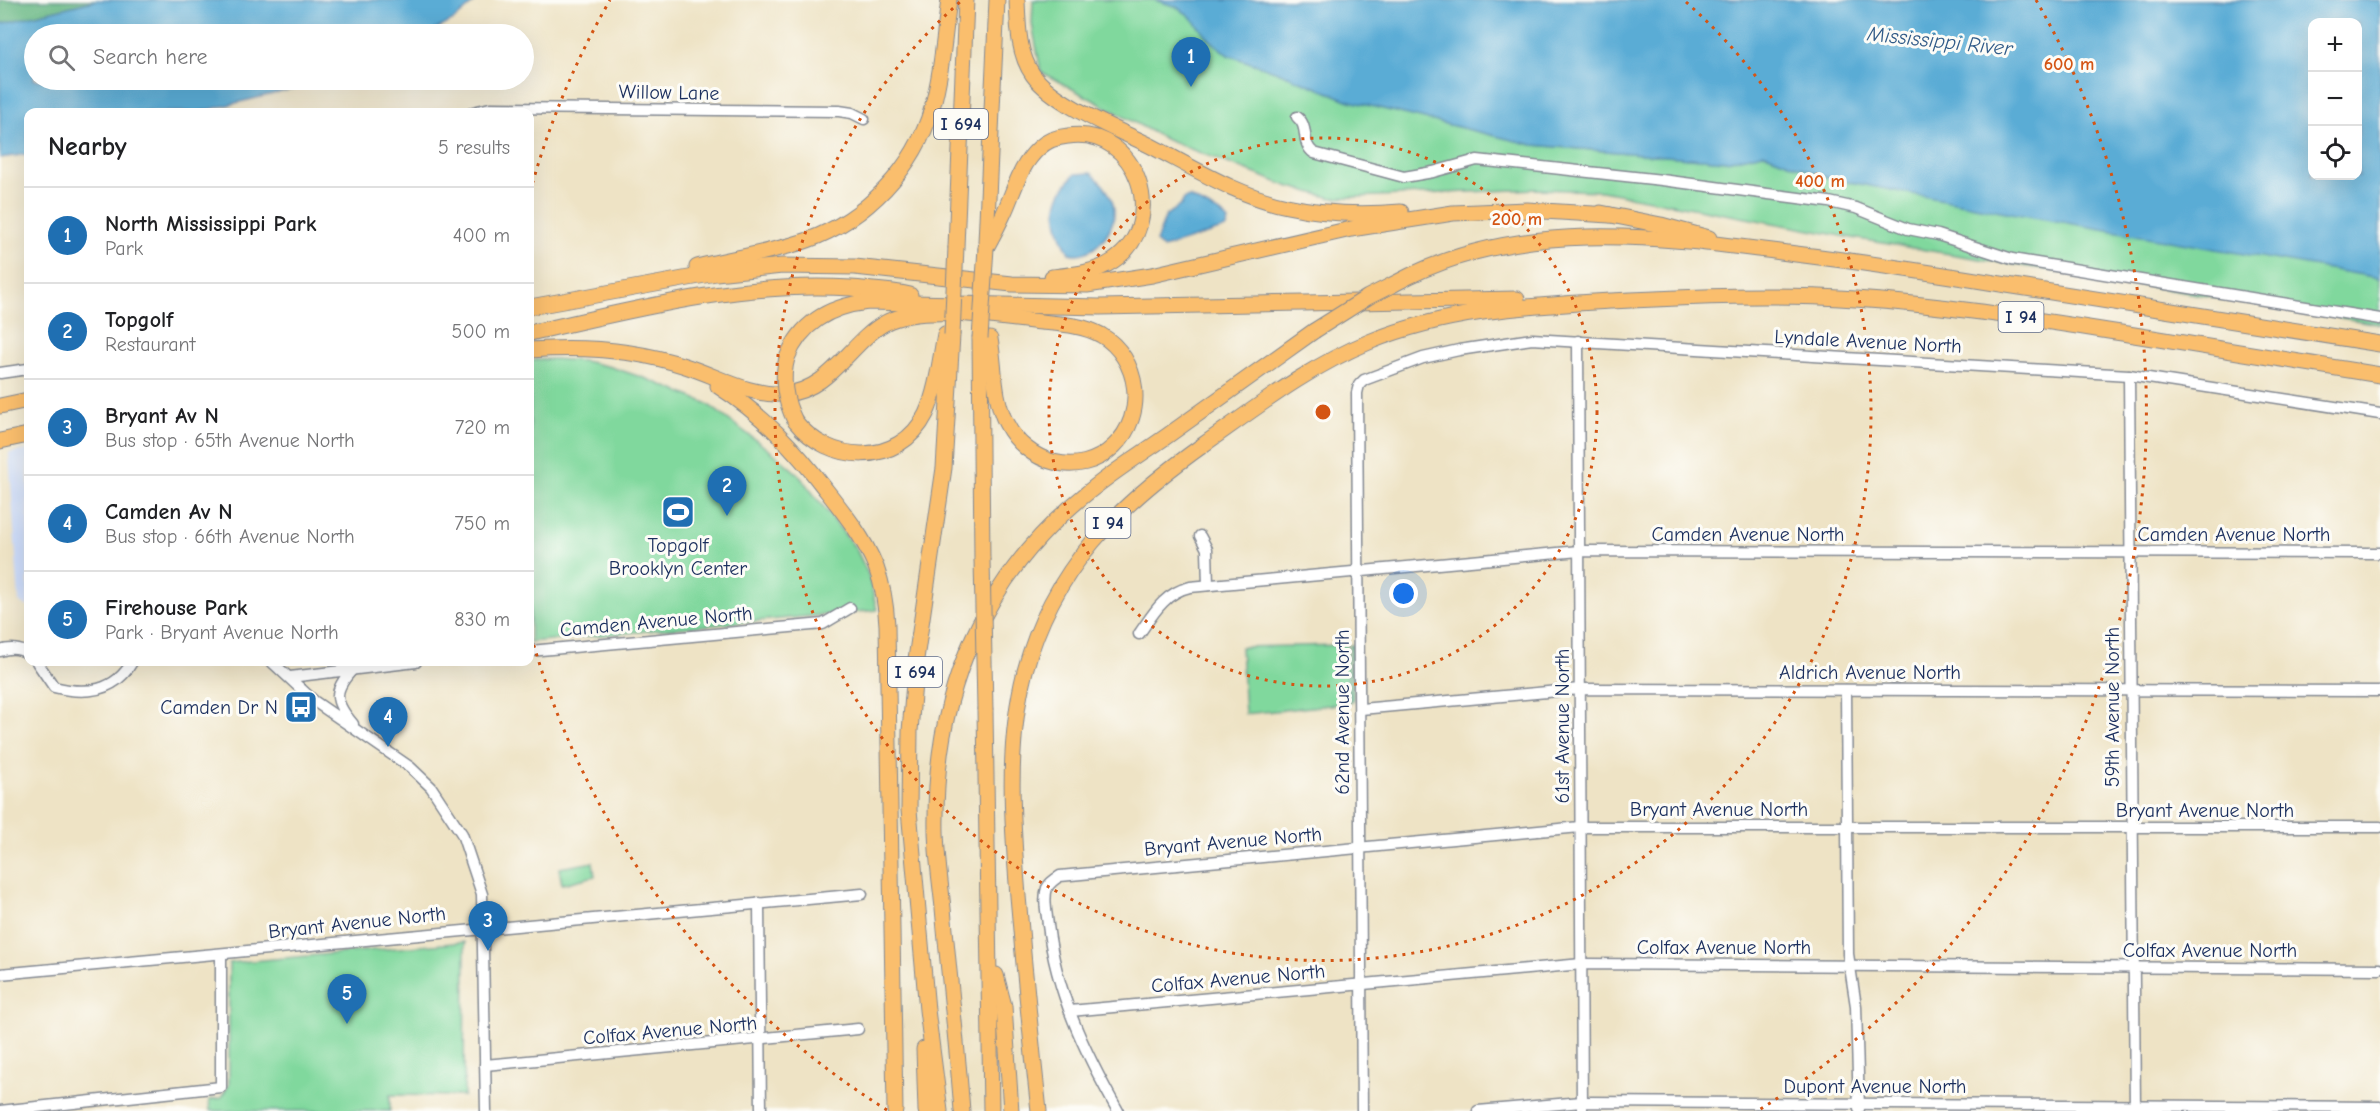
<!DOCTYPE html>
<meta charset="utf-8">
<style>
:root{--surface:#fff;--page:#f2f2f2;--text:#202124;--muted:#757577;--line:#e0e0e0;--accent:#1f6fb2}
body{margin:0;font-family:"Comic Neue",sans-serif;background:var(--page);color:var(--text)}
.controls{position:absolute;right:18px;top:18px;display:grid;overflow:hidden;border-radius:12px;box-shadow:0 6px 24px #0002}
.controls button{width:54px;height:54px;display:grid;place-items:center;padding:0;border:0;border-bottom:2px solid var(--line);background:var(--surface);color:var(--text);font:30px sans-serif}
.you{position:absolute;left:1404px;top:594px;width:21px;height:21px;margin:-15px;border:4px solid #fff;border-radius:50%;background:#1a73e8;box-shadow:0 0 0 9px #1a73e833}
.badge{display:grid;place-items:center;width:39px;height:39px;border-radius:50%;background:var(--accent);color:#fff;font-size:20px;font-weight:700}
.pin{position:absolute;translate:-50% -50px;filter:drop-shadow(0 2px 3px #0008)}
.pin::after{content:'';position:absolute;top:32px;width:21px;height:18px;background:inherit;clip-path:polygon(0 0,100% 0,50% 100%)}
.list{margin:0;padding:0;list-style:none}
h2{display:flex;justify-content:space-between;align-items:center;height:78px;margin:0;padding:0 24px;font-size:26px}
h2 small{font-size:20px;font-weight:400;color:var(--muted)}
.list li{display:grid;grid-template-columns:39px 1fr auto;gap:18px;align-items:center;box-sizing:border-box;height:96px;padding:0 24px;border-top:2px solid var(--line)}
.list b{display:block;font-size:22px;white-space:nowrap}
.list p{margin:0;font-size:20px;white-space:nowrap;color:var(--muted)}
.list em{font-size:20px;font-style:normal;color:var(--muted)}
.icon{flex:none;width:33px;height:33px;fill:none;stroke:currentColor;stroke-width:2;stroke-linecap:round;stroke-linejoin:round}
.map{position:relative;flex:none;width:2380px;height:1111px;overflow:hidden}
.search{position:absolute;background:var(--surface);box-shadow:0 6px 24px #0002;left:24px;top:24px;width:510px;height:66px;display:flex;align-items:center;gap:15px;box-sizing:border-box;padding:0 21px;border-radius:33px;color:var(--muted);font-size:22px}
.panel{position:absolute;background:var(--surface);box-shadow:0 6px 24px #0002;left:24px;top:108px;width:510px;height:558px;border-radius:12px}
.map>svg:first-child{display:block}
.built{fill:#ccdbf9}
.green{fill:#80d89d;stroke:#4e847e;stroke-width:1.5}
.forest{fill:#68b884;stroke:#427471;stroke-width:1.5}
.water{fill:#5aacd5;stroke:#3a6e9a;stroke-width:1.5;fill-rule:evenodd}
.lines{fill:none;stroke-linecap:round;stroke-linejoin:round}
.minor-casing{stroke:#848992;stroke-width:13}
.highway-casing{stroke:#848992;stroke-width:17}
.minor{stroke:#fff;stroke-width:10}
.highway{stroke:#fabe6d;stroke-width:15}
.highway-bridge-casing{stroke:#848992;stroke-width:17;stroke-linecap:butt}
.highway-bridge{stroke:#fabe6d;stroke-width:15}
.ring{fill:none;stroke:#d45514;stroke-width:3;stroke-dasharray:3 6}
.labels{text-anchor:middle;stroke-width:6;stroke-linejoin:round;paint-order:stroke}
.shield{fill:#fdfcf7;stroke:#5f6c8c;stroke-width:1.5}
.shield-label{font-size:18px;font-weight:bold;fill:#1b2f5e}
.street-label{font-size:20px;fill:#1b2f5e;stroke:#fdfcf7}
.poi-label{font-size:20px;fill:#1b2f5e;stroke:#fdfcf7}
.water-label{font-size:21px;font-style:italic;fill:#315b88;stroke:#fdfcf7}
.centre{fill:#d45514;stroke:#fdfcf7;stroke-width:3}
.ring-label{font-size:18px;text-anchor:middle;font-weight:bold;fill:#d45514;stroke:#fdfcf7;stroke-width:6;stroke-linejoin:round;paint-order:stroke}
</style>
<div class="map">
<svg width="2380" height="1111" viewBox="0 0 2380 1111">
<rect width="100%" height="100%" fill="#fdfcf7"/>
<filter id="ink" filterUnits="userSpaceOnUse"><feTurbulence type="fractalNoise" baseFrequency=".0167" numOctaves="2"/><feDisplacementMap in="SourceGraphic" scale="12" xChannelSelector="R" yChannelSelector="G"/><feConvolveMatrix kernelMatrix="1 2 1 2 8 2 1 2 1" color-interpolation-filters="sRGB"/></filter>
<filter id="wash" filterUnits="userSpaceOnUse"><feTurbulence type="fractalNoise" baseFrequency=".008" numOctaves="4" result="noise"/><feDisplacementMap in="SourceGraphic" scale="24" xChannelSelector="R" yChannelSelector="G"/><feGaussianBlur stdDeviation="1.35" result="paint"/><feColorMatrix in="noise" values="0 0 0 0 0 0 0 0 0 0 0 0 0 0 0 0 0 1.4 0 .05"/><feComposite in="paint" operator="in"/></filter>
<g filter="url(#wash)">
<rect width="100%" height="100%" fill="#eee3c5"/>
<polygon class="built" points="28,450 28,607 19,602 9,453"/>
<g class="green">
<polygon points="1033,0 1155,0 1175,6 1189,15 1209,39 1228,55 1278,72 1350,101 1533,145 1726,161 1763,153 1829,178 2380,278 2380,324 1858,239 1602,191 1536,189 1332,198 1287,186 1167,140 1041,72 1032,24"/>
<polygon points="553,359 584,361 611,367 647,379 706,403 777,456 798,474 856,549 868,574 877,610 530,642 530,360"/>
<polygon points="1347,645 1348,703 1245,714 1241,647"/>
<polygon points="1350,645 1353,645 1353,700 1350,703"/>
<polygon points="593,862 595,876 562,884 559,868"/>
<polygon points="465,942 464,1096 390,1095 390,1111 210,1111 209,1100 221,1098 229,1085 229,963"/>
</g>
<polygon class="forest" points="0,0 97,0 0,24"/>
<g class="water">
<polygon points="97,0 477,0 454,20 427,34 34,34 34,80 330,80 199,112 28,112 28,154 0,158 0,24"/>
<path d="M1155,0H2380V278L2011,213L1829,178L1763,153L1726,161L1533,145L1350,101L1278,72L1228,55L1209,39L1189,15L1175,6ZM2358,22V176H2312V22Z"/>
<path d="M1091,173C1102,182 1112,193 1114,209C1116,231 1092,260 1069,253C1053,222 1050,200 1075,174Z"/>
<polygon points="1189,197 1222,214 1228,221 1226,228 1163,248 1156,242 1166,215 1181,205 1184,199"/>
</g>
</g>
<g filter="url(#ink)">
<g class="lines">
<g class="minor-casing">
<g id="minor">
<polyline points="473,112 490,108 839,111 852,113 864,119"/>
<path d="M1297,117C1310,127 1300,143 1314,153L1404,177L1433,172L1477,160L1662,180L1829,202L1856,208L1908,229L1938,235L2012,259L2380,319"/>
<polyline points="1578,341 1582,1111"/>
<polyline points="0,373 28,369"/>
<polyline points="2129,375 2135,1111"/>
<polyline points="1200,536 1207,549 1208,585"/>
<path d="M1139,634C1153,614 1164,593 1190,587L1579,551L2380,553"/>
<path d="M0,651C9,648 20,648 28,654"/>
<polyline points="530,651 823,624 850,608"/>
<path d="M37,662L54,687C86,695 115,692 132,662"/>
<polyline points="272,662 314,701 410,767 431,787 462,834 482,894 486,1111"/>
<path d="M353,669C333,690 333,701 353,724"/>
<polyline points="290,677 416,662"/>
<polyline points="1846,690 1848,954 1856,1006 1859,1109"/>
<polyline points="1361,709 1580,689 2380,691"/>
<polyline points="759,903 761,1111"/>
<polyline points="0,974 862,894"/>
<polyline points="1070,1011 1582,964 2380,969"/>
<polyline points="485,1065 858,1029"/>
<polyline points="0,1111 221,1087 221,955"/>
<path d="M1118,1111C1085,1053 1056,992 1048,925C1047,914 1043,899 1047,888C1050,882 1055,879 1060,876L1580,827H2380"/>
<polyline points="1362,1111 1357,393 1359,385 1364,380 1423,358 1459,350 1532,339 2129,375 2380,414"/>
<polyline points="1478,1111 1582,1102 2380,1107"/>
</g>
</g>
<g class="highway-casing">
<g id="highway">
<path d="M1017,0C1018,25 1018,54 1033,75C1054,104 1116,129 1149,145C1194,168 1238,196 1287,206C1323,214 1364,215 1401,212"/>
<polyline points="1601,213 1661,225 1709,238"/>
<polyline points="986,242 997,0"/>
<polyline points="956,247 966,0"/>
<path d="M986,248C992,237 998,226 1003,215C1014,192 1019,166 1039,148C1047,140 1057,137 1068,136C1138,126 1170,223 1113,261C1095,273 1072,275 1052,277"/>
<path d="M697,267C734,258 773,252 808,240C866,219 915,168 932,108C942,73 944,36 949,0"/>
<path d="M1394,284C1515,217 1658,236 1788,253C1862,262 1934,273 2007,285C2131,305 2256,324 2380,344"/>
<polyline points="530,307 716,273 782,266 855,267 1012,284 1087,285 1152,275 1351,229 1453,213 1527,210 1610,215"/>
<path d="M530,333C635,309 742,281 851,288C871,290 891,290 910,295"/>
<polyline points="980,338 982,559"/>
<path d="M530,350C583,346 634,349 685,366C720,377 748,396 785,394C831,390 849,343 885,323C923,303 998,318 1041,322C1061,324 1083,325 1101,335C1140,358 1147,415 1114,446C1079,480 1026,463 1006,423C993,397 995,366 990,339"/>
<path d="M787,358C801,322 831,306 868,302L1100,307L1517,299"/>
<path d="M718,386C762,414 795,449 826,490C845,514 864,538 876,567C883,586 886,605 887,625L895,1111"/>
<polyline points="0,406 28,400"/>
<path d="M795,421C828,464 899,468 926,414C937,390 940,360 945,334"/>
<polyline points="0,441 28,435"/>
<polyline points="985,710 991,1111"/>
<polyline points="996,975 1004,1006 1011,1111"/>
<polyline points="924,1049 926,1111"/>
<polyline points="940,1111 927,1010 909,810 910,731 916,659 944,468 952,335"/>
<path d="M962,1111C957,1043 949,976 943,908C940,878 935,848 936,818C936,689 984,576 1086,494C1111,473 1140,455 1167,436C1216,401 1265,366 1314,331"/>
<path d="M1039,1111C1031,1039 1024,968 1018,896C1012,821 1006,745 1025,671C1052,568 1119,505 1203,445C1257,407 1308,367 1369,342C1447,310 1528,306 1610,301C1692,297 1773,293 1855,299C1947,305 2037,320 2128,334C2212,348 2296,361 2380,375"/>
</g>
</g>
<use href="#minor" class="minor"/>
<use href="#highway" class="highway"/>
<g class="highway-bridge-casing">
<g id="highway-bridge">
<polyline points="1314,331 1368,297 1394,284"/>
<polyline points="952,335 956,247"/>
<polyline points="980,338 986,248"/>
<path d="M787,358C781,380 785,401 795,421"/>
<polyline points="982,559 985,710"/>
</g>
</g>
<use href="#highway-bridge" class="highway-bridge"/>
</g>
</g>
<g class="ring">
<circle cx="1323" cy="412" r="274"/>
<path d="M1686 2A548 548 0 1 1 960 2"/>
<path d="M887 1110A823 823 0 0 1 530 632M530 192A823 823 0 0 1 610 0M2036 0A823 823 0 0 1 1759 1110"/>
</g>
<defs>
<g id="stadium-square" transform="scale(1.725)"><rect x="-9" y="-9" width="18" height="18" rx="4" fill="#1f6fb2" stroke="#fdfcf7"/><path d="M0-5a6.5 5 0 1 0 0 10a6.5 5 0 1 0 0-10ZM-3.5-1.8h7v3.6h-7Z" fill="#fff"/></g>
<g id="bus-square" transform="scale(1.725)"><rect x="-9" y="-9" width="18" height="18" rx="4" fill="#1f6fb2" stroke="#fdfcf7"/><path d="M-5-6H5V4H4V6H2V4H-2V6H-4V4H-5ZM-3.5-4V0h7V-4ZM-3.5 1.2v1.5H-2V1.2ZM2 1.2v1.5H3.5V1.2Z" fill="#fff"/></g>
</defs>
<g fill-rule="evenodd">
<use href="#stadium-square" x="678" y="512"/>
<use href="#bus-square" x="301" y="707"/>
</g>
<g class="labels">
<g class="shield">
<rect x="934" y="109" width="54" height="30" rx="4.5"/>
<rect x="1998.5" y="302" width="45" height="30" rx="4.5"/>
<rect x="1085.5" y="508" width="45" height="30" rx="4.5"/>
<rect x="888" y="657" width="54" height="30" rx="4.5"/>
</g>
<g class="shield-label">
<text x="961" y="130">I 694</text>
<text x="2021" y="323">I 94</text>
<text x="1108" y="529">I 94</text>
<text x="915" y="678">I 694</text>
</g>
<g class="street-label">
<text transform="translate(669 92) rotate(1)" y="7">Willow Lane</text>
<text transform="translate(1868 341) rotate(3)" y="7">Lyndale Avenue North</text>
<text x="1748" y="541">Camden Avenue North</text>
<text x="2234" y="541">Camden Avenue North</text>
<text transform="translate(656 621) rotate(-5)" y="7">Camden Avenue North</text>
<text x="1870" y="679">Aldrich Avenue North</text>
<text transform="translate(2112 707) rotate(-90)" y="7">59th Avenue North</text>
<text transform="translate(1342 712) rotate(-90)" y="7">62nd Avenue North</text>
<text transform="translate(1562 726) rotate(-90)" y="7">61st Avenue North</text>
<text x="1719" y="816">Bryant Avenue North</text>
<text x="2205" y="817">Bryant Avenue North</text>
<text transform="translate(1233 841) rotate(-5)" y="7">Bryant Avenue North</text>
<text transform="translate(357 922) rotate(-6)" y="7">Bryant Avenue North</text>
<text x="1724" y="954">Colfax Avenue North</text>
<text x="2210" y="957">Colfax Avenue North</text>
<text transform="translate(1238 978) rotate(-5)" y="7">Colfax Avenue North</text>
<text transform="translate(670 1030) rotate(-5)" y="7">Colfax Avenue North</text>
<text x="1875" y="1093">Dupont Avenue North</text>
</g>
<g class="poi-label">
<text x="678" y="552">Topgolf<tspan x="678" dy="23">Brooklyn Center</tspan></text>
<text x="278" y="714" text-anchor="end">Camden Dr N</text>
</g>
<g class="water-label">
<text transform="translate(1940 41) rotate(6)" y="7">Mississippi River</text>
</g>
</g>
<circle cx="1323" cy="412" r="9" class="centre"/>
<g class="ring-label">
<text x="2069" y="70">600 m</text>
<text x="1820" y="187">400 m</text>
<text x="1517" y="225">200 m</text>
</g>
</svg>
<div class="controls">
<button>+</button>
<button>−</button>
<button><svg class="icon" aria-label="locate" viewBox="0 0 24 24"><circle cx="12" cy="12" r="6"/><path d="M12 2v4M12 18v4M2 12h4M18 12h4"/></svg></button>
</div>
<div class="you"></div>
<div class="pin badge" style="left:1191px;top:87px">1</div>
<div class="pin badge" style="left:727px;top:516px">2</div>
<div class="pin badge" style="left:488px;top:951px">3</div>
<div class="pin badge" style="left:388px;top:747px">4</div>
<div class="pin badge" style="left:347px;top:1024px">5</div>
<div class="search"><svg class="icon" aria-label="search" viewBox="0 0 24 24"><circle cx="10" cy="10" r="6"/><path d="M15 15l6 6"/></svg>Search here</div>
<section class="panel">
<h2>Nearby<small>5 results</small></h2>
<ul class="list">
<li><span class="badge">1</span><div><b>North Mississippi Park</b><p>Park</p></div><em>400 m</em></li>
<li><span class="badge">2</span><div><b>Topgolf</b><p>Restaurant</p></div><em>500 m</em></li>
<li><span class="badge">3</span><div><b>Bryant Av N</b><p>Bus stop · 65th Avenue North</p></div><em>720 m</em></li>
<li><span class="badge">4</span><div><b>Camden Av N</b><p>Bus stop · 66th Avenue North</p></div><em>750 m</em></li>
<li><span class="badge">5</span><div><b>Firehouse Park</b><p>Park · Bryant Avenue North</p></div><em>830 m</em></li>
</ul>
</section>
</div>
